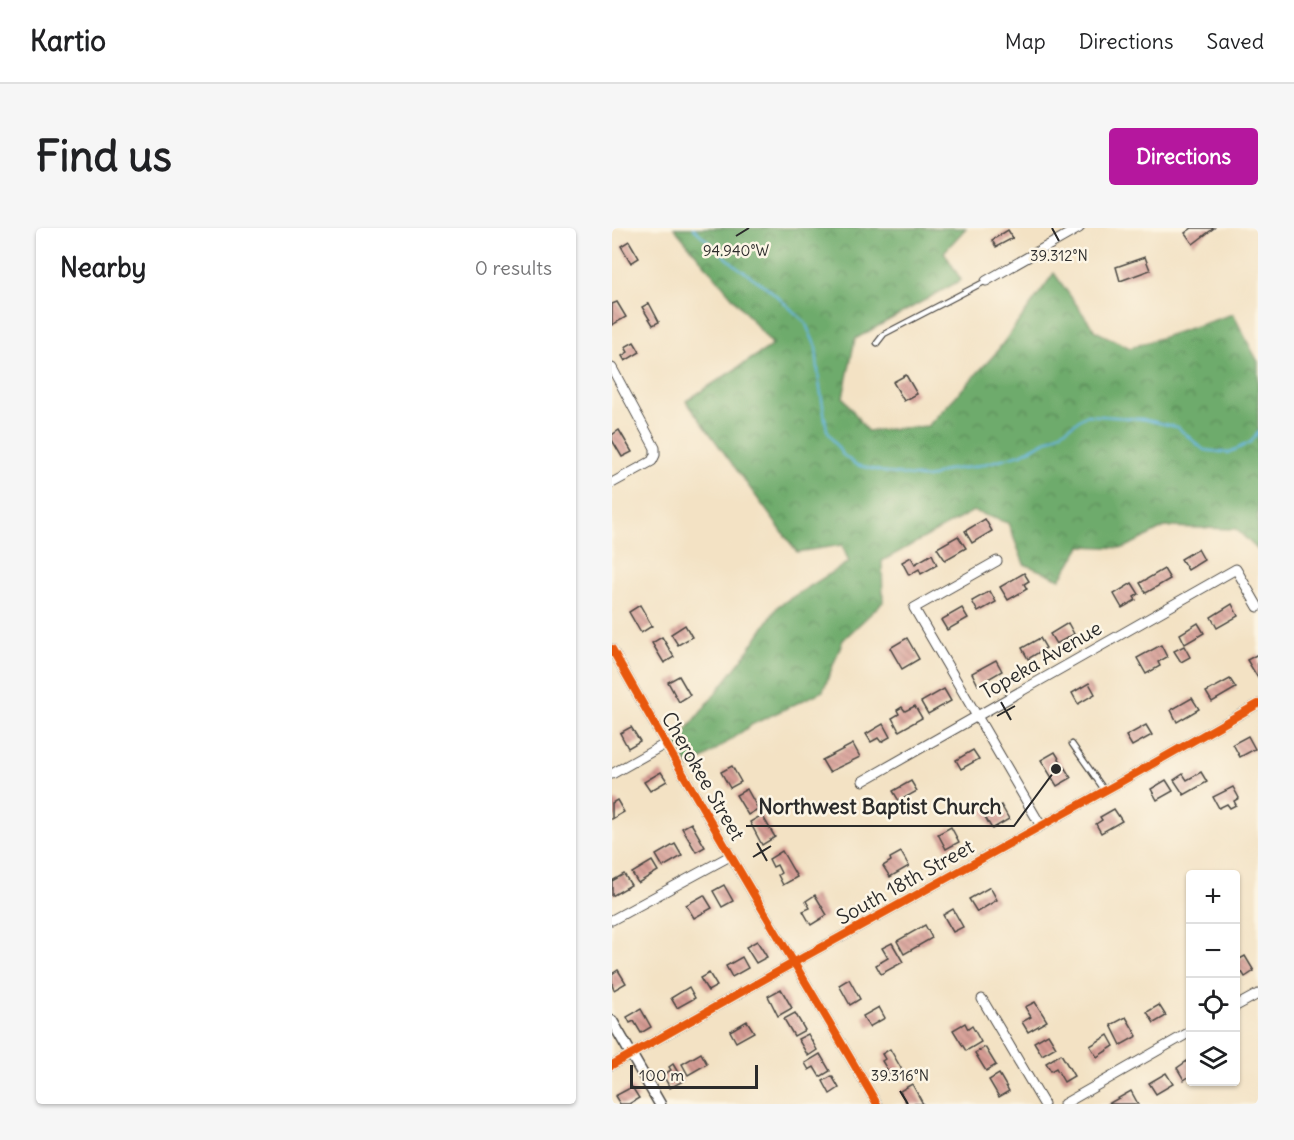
<!DOCTYPE html>
<meta charset="utf-8">
<style>
:root{--surface:#fff;--page:#f6f6f6;--text:#202124;--muted:#757577;--line:#e0e0e0;--accent:#b5179e}
body{margin:0;font-family:Delius,sans-serif;background:var(--page);color:var(--text)}
.controls{position:absolute;right:18px;bottom:18px;display:grid;overflow:hidden;border-radius:6px;box-shadow:0 2px 4px #0004}
.controls button{width:54px;height:54px;display:grid;place-items:center;padding:0;border:0;border-bottom:2px solid var(--line);background:var(--surface);color:var(--text);font:30px sans-serif}
.scale{position:absolute;left:18px;bottom:15px;width:128px;box-sizing:border-box;padding-left:6px;border:3px solid #2b2b2b;border-top:0;font-size:16px;line-height:21px;white-space:nowrap;color:#2b2b2b;-webkit-text-stroke:4px #fcf5e5;paint-order:stroke}
.list{margin:0;padding:0;list-style:none}
h2{display:flex;justify-content:space-between;align-items:center;height:78px;margin:0;padding:0 24px;font-size:26px}
h2 small{font-size:20px;font-weight:400;color:var(--muted)}
.icon{flex:none;width:33px;height:33px;fill:none;stroke:currentColor;stroke-width:2;stroke-linecap:round;stroke-linejoin:round}
.map{position:relative;flex:none;width:646px;height:876px;overflow:hidden;border-radius:6px}
header{display:flex;align-items:center;gap:36px;box-sizing:border-box;height:84px;padding:0 30px;background:var(--surface);border-bottom:2px solid var(--line)}
header strong{font-size:28px}
nav{display:flex;gap:33px;margin-inline-start:auto;font-size:21px}
.intro{display:flex;align-items:center;justify-content:space-between;box-sizing:border-box;height:144px;padding:0 36px}
h1{margin:0;font-size:42px}
.button{padding:15px 27px;border-radius:6px;background:var(--accent);color:#fff;font-size:21px;font-weight:700}
main{display:flex;gap:36px;padding:0 36px}
aside{flex:1;background:var(--surface);border-radius:6px;box-shadow:0 2px 4px #0004}
.map>svg:first-child{display:block}
.forest{fill:url(#forest-crowns);stroke:#4c6b4c;stroke-width:1.5}
.lines{fill:none;stroke-linecap:round;stroke-linejoin:round}
.stream{stroke:#69b7e3;stroke-width:2}
.building{fill:url(#building-back-hatch)}
.service-casing{stroke:#494642;stroke-width:7}
.minor-casing{stroke:#494642;stroke-width:11}
.tertiary-casing{stroke:#494642;stroke-width:13}
.service{stroke:#fff;stroke-width:4.5}
.minor{stroke:#fff;stroke-width:9}
.tertiary{stroke:#fff;stroke-width:10}
.cycleway-casing{stroke:#fcf5e5;stroke-width:11}
.cycleway{stroke:#e8590c;stroke-width:8}
.ticks{fill:none;stroke:#2b2b2b;stroke-width:2}
.labels{text-anchor:middle;stroke-width:5;stroke-linejoin:round;paint-order:stroke}
.street-label{font-size:20px;fill:#2b2b2b;stroke:#fcf5e5}
.ticks-label{font-size:15px;text-anchor:middle;fill:#2b2b2b;stroke:#fcf5e5;stroke-width:5;stroke-linejoin:round;paint-order:stroke}
.leader{fill:none;stroke:#2b2b2b;stroke-width:2}
.callout-dot{fill:#2b2b2b;stroke:#fcf5e5;stroke-width:2}
.callout-label{font-size:21px;text-anchor:middle;font-weight:bold;fill:#2b2b2b;stroke:#fcf5e5;stroke-width:5;stroke-linejoin:round;paint-order:stroke}
</style>
<header>
<strong>Kartio</strong>
<nav><a>Map</a><a>Directions</a><a>Saved</a></nav>
</header>
<div class="intro"><h1>Find us</h1><a class="button">Directions</a></div>
<main>
<aside>
<h2>Nearby<small>0 results</small></h2>
<ul class="list">
</ul>
</aside>
<div class="map">
<svg width="646" height="876" viewBox="0 0 646 876">
<defs>
<pattern id="forest-crowns" width="20" height="18" patternUnits="userSpaceOnUse" patternTransform="scale(1.5)"><rect width="20" height="18" fill="#6eab6c"/><path d="M2 6a3 3 0 1 1 6 0M12 15a3 3 0 1 1 6 0" fill="none" stroke="#5b8b59"/></pattern>
<pattern id="building-back-hatch" width="6" height="6" patternUnits="userSpaceOnUse" patternTransform="scale(1.5)"><rect width="6" height="6" fill="#d79c94"/><path d="M-1 5l2 2M0 0l6 6M5-1l2 2" fill="none" stroke="#af7f79"/></pattern>
</defs>
<rect width="100%" height="100%" fill="#fcf5e5"/>
<filter id="ink" filterUnits="userSpaceOnUse"><feTurbulence type="fractalNoise" baseFrequency=".0167" numOctaves="2"/><feDisplacementMap in="SourceGraphic" scale="12" xChannelSelector="R" yChannelSelector="G"/><feConvolveMatrix kernelMatrix="1 2 1 2 8 2 1 2 1" color-interpolation-filters="sRGB"/></filter>
<filter id="wash" filterUnits="userSpaceOnUse"><feTurbulence type="fractalNoise" baseFrequency=".008" numOctaves="4" result="noise"/><feDisplacementMap in="SourceGraphic" scale="24" xChannelSelector="R" yChannelSelector="G"/><feGaussianBlur stdDeviation="1.35" result="paint"/><feColorMatrix in="noise" values="0 0 0 0 0 0 0 0 0 0 0 0 0 0 0 0 0 1.4 0 .05"/><feComposite in="paint" operator="in"/></filter>
<g filter="url(#wash)">
<rect width="100%" height="100%" fill="#f3e2c4"/>
<polygon class="forest" points="62,0 354,0 332,24 349,52 243,111 231,169 255,203 316,198 383,126 442,45 483,103 518,120 621,86 646,134 646,322 624,301 553,299 512,320 469,318 448,351 412,336 396,295 361,283 270,333 271,374 231,412 211,463 141,496 78,540 63,517 131,430 166,378 237,334 230,317 185,324 74,173 161,117"/>
<g class="lines">
<polyline class="stream" points="81,0 124,38 157,61 193,94 204,119 207,154 215,202 230,226 244,237 276,245 316,250 334,242 361,239 409,226 445,207 475,187 530,191 565,199 592,222 616,225 639,214 646,204"/>
</g>
<g id="blocks">
<g class="building">
<polygon points="580,0 602,0 581,16 573,5"/>
<polygon points="396,2 401,10 384,19 380,12"/>
<polygon points="17,13 27,30 19,35 9,18"/>
<polygon points="533,29 538,42 508,53 504,39"/>
<polygon points="5,74 14,89 0,97 0,76"/>
<polygon points="37,75 47,94 41,97 30,79"/>
<polygon points="22,114 28,124 13,133 10,128 16,124 13,119"/>
<polygon points="294,147 305,166 292,173 281,154"/>
<polygon points="7,202 20,224 10,229 0,212 0,207"/>
<polygon points="373,291 380,303 360,315 353,303"/>
<polygon points="346,308 354,320 333,332 325,320"/>
<polygon points="586,321 592,332 576,342 569,331"/>
<polygon points="320,326 325,337 309,346 307,341 297,347 290,334 299,329 303,336"/>
<polygon points="552,341 558,351 534,365 528,355"/>
<polygon points="412,345 417,353 412,356 415,361 396,372 388,359"/>
<polygon points="520,355 527,366 522,369 524,372 510,380 502,366"/>
<polygon points="378,363 384,374 366,384 360,373"/>
<polygon points="620,376 626,388 605,400 599,389"/>
<polygon points="28,377 40,398 29,405 17,384"/>
<polygon points="350,380 356,390 335,402 329,392"/>
<polygon points="456,395 462,406 444,416 438,406"/>
<polygon points="586,395 592,405 573,416 568,406"/>
<polygon points="73,397 80,409 66,417 59,406"/>
<polygon points="50,409 62,429 52,435 40,415"/>
<polygon points="295,410 307,431 290,441 278,420"/>
<polygon points="428,410 434,420 416,431 410,420"/>
<polygon points="549,417 555,429 546,434 548,438 534,446 525,430"/>
<polygon points="572,418 578,429 569,434 562,423"/>
<polygon points="646,426 646,450 635,432"/>
<polygon points="384,432 390,443 366,457 360,445"/>
<polygon points="67,448 78,467 67,474 56,454"/>
<polygon points="618,451 624,460 600,474 594,464"/>
<polygon points="477,455 483,466 466,476 460,465"/>
<polygon points="332,461 339,473 316,486 309,474"/>
<polygon points="580,470 587,481 565,494 559,482"/>
<polygon points="303,478 310,490 287,503 280,490 287,486 285,482 290,479 293,483"/>
<polygon points="271,496 278,509 269,514 266,510 259,514 254,506"/>
<polygon points="534,497 540,507 520,518 514,508"/>
<polygon points="19,499 28,513 16,520 8,505"/>
<polygon points="636,508 643,521 628,529 621,516"/>
<polygon points="241,516 248,529 217,544 210,532"/>
<polygon points="361,522 367,531 349,541 344,532"/>
<polygon points="443,524 459,550 445,558 429,532"/>
<polygon points="120,538 129,554 118,560 109,544"/>
<polygon points="49,544 55,553 38,563 32,554"/>
<polygon points="589,544 595,554 572,567 562,552 571,546 575,552"/>
<polygon points="554,552 561,563 545,572 539,561"/>
<polygon points="299,553 305,563 287,573 281,563"/>
<polygon points="621,559 627,570 622,573 624,577 618,580 615,576 607,580 601,569"/>
<polygon points="135,561 146,581 136,587 124,567"/>
<polygon points="5,572 12,584 0,591 0,575"/>
<polygon points="389,577 397,591 380,601 369,582 377,578 379,582"/>
<polygon points="502,581 510,593 489,605 484,596 490,592 488,589"/>
<polygon points="150,587 163,609 150,617 138,594"/>
<polygon points="79,595 93,619 84,624 70,600"/>
<polygon points="339,599 347,614 334,621 326,606"/>
<polygon points="63,616 70,628 51,639 44,627"/>
<polygon points="170,623 185,649 171,657 166,647 169,645 165,637 161,639 157,631"/>
<polygon points="289,624 297,638 278,649 271,638 279,633 278,630"/>
<polygon points="40,633 46,643 26,655 20,645"/>
<polygon points="12,646 19,657 0,668 0,653"/>
<polygon points="112,657 121,673 110,679 101,663"/>
<polygon points="378,659 385,672 365,684 357,671"/>
<polygon points="92,667 100,680 82,690 74,677"/>
<polygon points="203,667 215,687 199,697 191,683 198,680 194,673"/>
<polygon points="341,681 351,699 341,704 331,687"/>
<polygon points="313,697 320,710 292,726 285,713"/>
<polygon points="145,713 155,729 144,735 134,719"/>
<polygon points="280,715 291,734 269,746 264,737 276,730 270,720"/>
<polygon points="633,728 642,743 633,749 630,744 624,748 624,733"/>
<polygon points="130,729 136,740 120,749 114,738"/>
<polygon points="6,742 14,755 2,762 0,757 0,746"/>
<polygon points="97,745 105,758 96,763 88,750"/>
<polygon points="237,751 248,771 238,777 227,757"/>
<polygon points="77,759 83,770 65,780 59,770"/>
<polygon points="169,761 180,780 166,788 156,768"/>
<polygon points="423,774 435,793 416,804 410,794 419,789 413,779"/>
<polygon points="547,777 554,788 542,795 535,784"/>
<polygon points="267,779 273,790 257,799 251,788"/>
<polygon points="29,781 39,799 29,805 22,793 18,795 15,789"/>
<polygon points="183,785 193,802 182,808 172,791"/>
<polygon points="514,789 525,808 509,817 499,797"/>
<polygon points="135,793 142,804 124,814 118,803"/>
<polygon points="353,795 356,801 360,798 369,814 354,823 341,802"/>
<polygon points="196,806 205,822 196,828 186,811"/>
<polygon points="436,806 444,819 430,827 422,814"/>
<polygon points="496,807 502,818 485,829 478,818"/>
<polygon points="373,819 384,837 374,843 363,825"/>
<polygon points="278,821 290,842 279,848 270,833 273,831 270,826"/>
<polygon points="89,825 95,836 76,847 70,836"/>
<polygon points="208,826 218,843 208,849 202,839 197,842 193,835"/>
<polygon points="449,826 462,848 452,854 444,840 439,843 434,835"/>
<polygon points="578,831 578,848 572,852 565,840"/>
<polygon points="61,836 71,853 58,860 51,847 59,842 57,839"/>
<polygon points="554,845 561,856 544,866 537,855"/>
<polygon points="387,846 397,863 387,869 377,852"/>
<polygon points="220,848 227,860 218,866 211,853"/>
<polygon points="300,856 311,876 295,876 288,863"/>
<polygon points="20,859 27,870 17,876 8,876 3,868"/>
<polygon points="519,863 526,876 496,876"/>
</g>
</g>
</g>
<g filter="url(#ink)">
<use href="#blocks" fill-opacity="0" stroke="#494642" stroke-width="1.5"/>
<g class="lines">
<g class="service-casing">
<g id="service">
<polyline points="265,115 272,106 374,53"/>
<polyline points="460,516 493,563"/>
</g>
</g>
<g class="minor-casing">
<g id="minor">
<polyline points="374,53 467,0"/>
<polyline points="0,140 43,220 43,227 40,233 0,255"/>
<polyline points="385,333 302,380 429,598"/>
<path d="M0,421C85,575 177,724 265,876"/>
<polyline points="0,546 53,516"/>
<polyline points="251,553 624,341 646,379"/>
<polyline points="0,692 118,628"/>
<polyline points="370,771 432,876"/>
<polyline points="624,778 646,766"/>
<polyline points="0,837 183,734 505,556 646,476"/>
<polyline points="452,876 578,804"/>
</g>
</g>
<g class="tertiary-casing">
<polyline id="tertiary" points="0,793 48,876"/>
</g>
<use href="#service" class="service"/>
<use href="#minor" class="minor"/>
<use href="#tertiary" class="tertiary"/>
<g class="cycleway-casing">
<g id="cycleway">
<path d="M0,421C85,575 177,724 265,876"/>
<polyline points="0,837 183,734 505,556 646,476"/>
</g>
</g>
<use href="#cycleway" class="cycleway"/>
</g>
</g>
<path class="ticks" d="M440,0L447,13M124,8L137,0M389,474L399,492M385,488L403,478M145,615L155,633M141,629L159,618M288,863L296,876"/>
<g class="labels">
<g class="street-label">
<text transform="translate(429 432) rotate(-30)" y="7">Topeka Avenue</text>
<text transform="translate(91 548) rotate(60)" y="7">Cherokee Street</text>
<text transform="translate(293 654) rotate(-29)" y="7">South 18th Street</text>
</g>
</g>
<g class="ticks-label">
<text x="124" y="28">94.940°W</text>
<text x="447" y="33">39.312°N</text>
<text x="288" y="853">39.316°N</text>
</g>
<path class="leader" d="M444 541L402 598H134"/>
<circle class="callout-dot" cx="444" cy="541" r="6"/>
<g class="callout-label">
<text x="268" y="586">Northwest Baptist Church</text>
</g>
</svg>
<div class="controls">
<button>+</button>
<button>−</button>
<button><svg class="icon" aria-label="locate" viewBox="0 0 24 24"><circle cx="12" cy="12" r="6"/><path d="M12 2v4M12 18v4M2 12h4M18 12h4"/></svg></button>
<button><svg class="icon" aria-label="layers" viewBox="0 0 24 24"><path d="M12 4l9 5-9 5-9-5zM3 14l9 5 9-5"/></svg></button>
</div>
<div class="scale">100 m</div>
</div>
</main>
